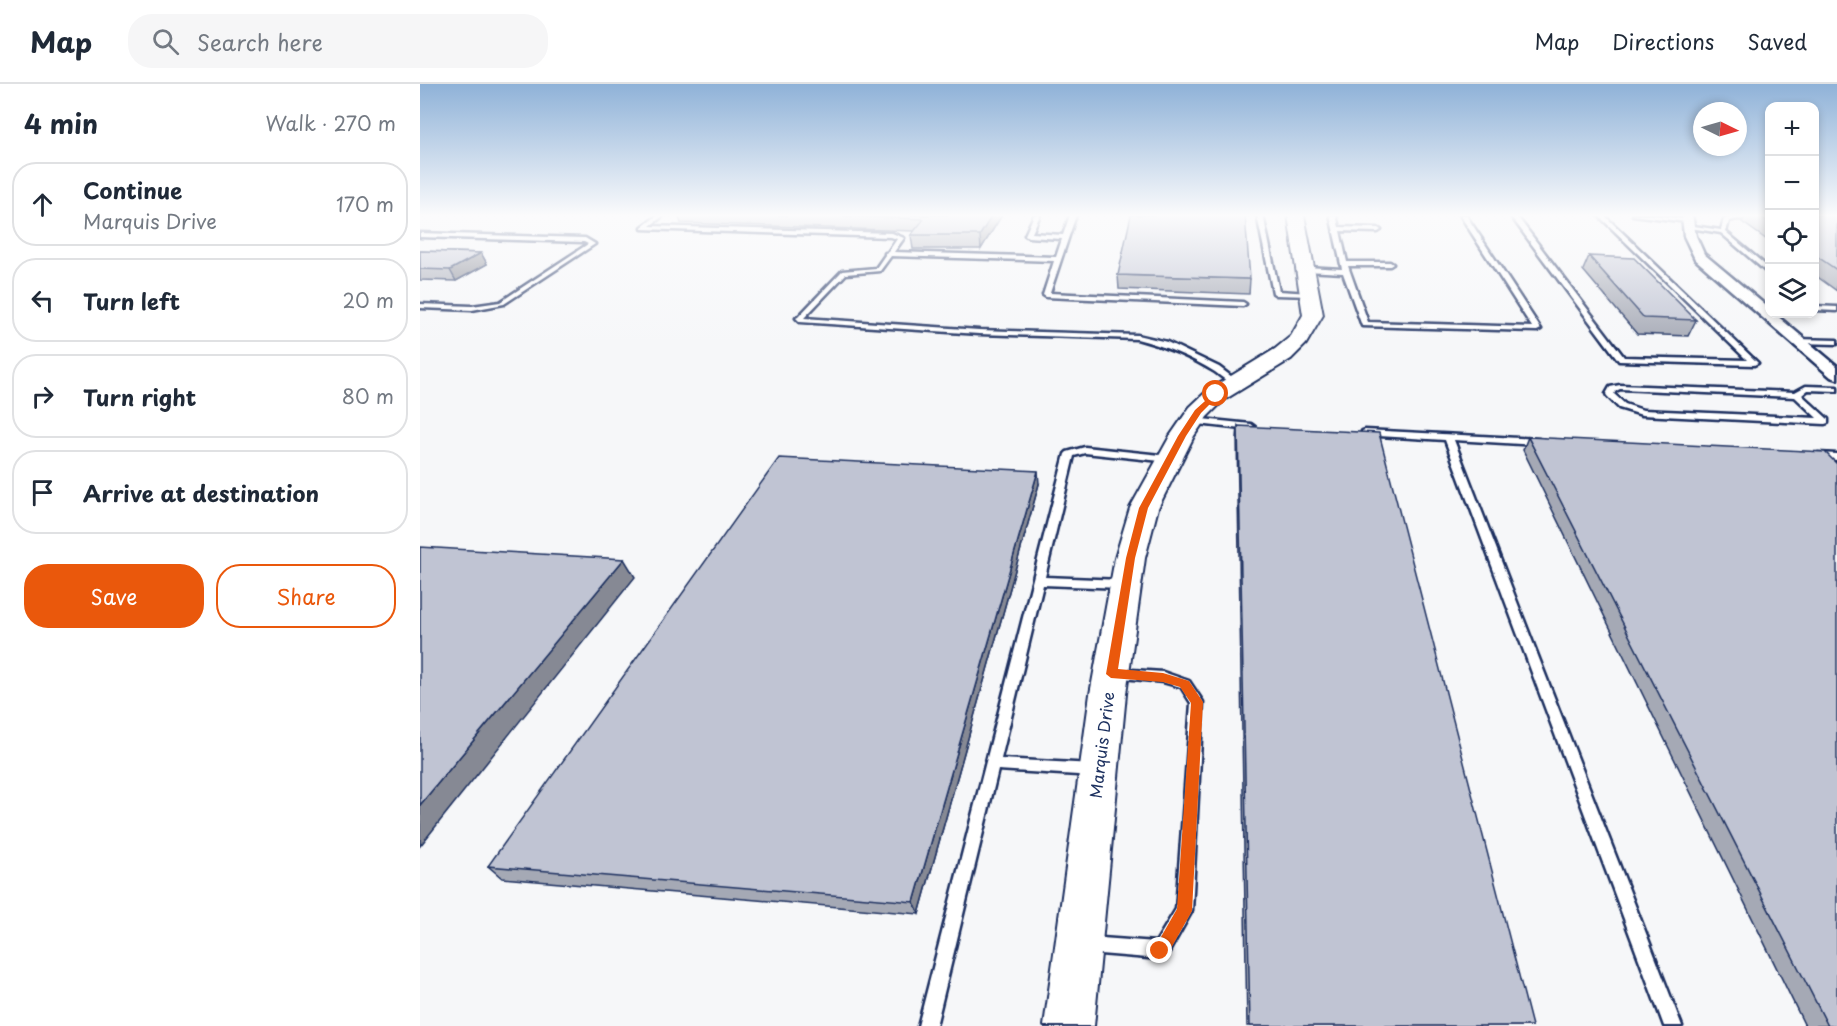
<!DOCTYPE html>
<meta charset="utf-8">
<style>
:root{--surface:#fff;--page:#f6f6f7;--text:#1f2937;--muted:#747a83;--line:#e0e1e3;--accent:#ea580c}
body{margin:0;font-family:"Playpen Sans",sans-serif;background:var(--page);color:var(--text)}
.controls{position:absolute;right:18px;top:18px;display:grid;overflow:hidden;border-radius:12px;box-shadow:0 3px 9px #0003}
.controls button{width:54px;height:54px;display:grid;place-items:center;padding:0;border:0;border-bottom:2px solid var(--line);background:var(--surface);color:var(--text);font:30px sans-serif}
.compass{position:absolute;left:1273px;top:18px;width:54px;height:54px;border-radius:50%;background:var(--surface);box-shadow:0 3px 9px #0003;rotate:95deg}
.stop{position:absolute;width:18px;height:18px;margin:-14px;border:4px solid #ea580c;border-radius:50%;background:#fff}
.stop.end{background:#ea580c;border-color:#fff;box-shadow:0 2px 6px #0008}
.list{margin:0;padding:0;list-style:none}
h2{display:flex;justify-content:space-between;align-items:center;height:78px;margin:0;padding:0 24px;font-size:26px}
h2 small{font-size:20px;font-weight:400;color:var(--muted)}
.list li{display:grid;grid-template-columns:39px 1fr auto;gap:18px;align-items:center;box-sizing:border-box;height:84px;margin:0 12px 12px;padding:0 12px;border:2px solid var(--line);border-radius:24px}
.list b{display:block;font-size:22px;white-space:nowrap}
.list p{margin:0;font-size:20px;white-space:nowrap;color:var(--muted)}
.list em{font-size:20px;font-style:normal;color:var(--muted)}
.actions{display:flex;gap:12px;padding:18px 24px}
.actions a{flex:1;padding:14px 0;border:2px solid var(--accent);border-radius:24px;text-align:center;font-size:21px;color:var(--accent)}
.actions .main{background:var(--accent);color:#fff}
.icon{flex:none;width:33px;height:33px;fill:none;stroke:currentColor;stroke-width:2;stroke-linecap:round;stroke-linejoin:round}
.map{position:relative;flex:none;width:1417px;height:942px;overflow:hidden}
header{display:flex;align-items:center;gap:36px;box-sizing:border-box;height:84px;padding:0 30px;background:var(--surface);border-bottom:2px solid var(--line)}
header strong{font-size:28px}
nav{display:flex;gap:33px;margin-inline-start:auto;font-size:21px}
.search{width:420px;height:54px;background:var(--page);display:flex;align-items:center;gap:15px;box-sizing:border-box;padding:0 21px;border-radius:24px;color:var(--muted);font-size:22px}
main{display:flex}
aside{flex:1;background:var(--surface)}
.map>svg:first-child{display:block}
.lines{fill:none;stroke-linecap:round;stroke-linejoin:round}
.lane-casing{stroke:#1b2f5e;stroke-width:5}
.street-casing{stroke:#1b2f5e;stroke-width:5}
.secondary-casing{stroke:#1b2f5e;stroke-width:4}
.lane{fill:#fff;fill-rule:evenodd}
.street{fill:#fff;fill-rule:evenodd}
.secondary{fill:#fff;fill-rule:evenodd}
.wall{fill:#a5a9b5;stroke:#1b2f5e;stroke-width:1.5}
.shaded-wall{fill:#868994;stroke:#1b2f5e;stroke-width:1.5}
.building{fill:#c0c4d3;stroke:#1b2f5e;stroke-width:1.5}
.route{fill:#ea580c}
.labels{text-anchor:middle;stroke-width:4.5;stroke-linejoin:round;paint-order:stroke}
.street-label{font-size:16px;fill:#1b2f5e;stroke:#fff}
</style>
<header>
<strong>Map</strong>
<div class="search"><svg class="icon" aria-label="search" viewBox="0 0 24 24"><circle cx="10" cy="10" r="6"/><path d="M15 15l6 6"/></svg>Search here</div>
<nav><a>Map</a><a>Directions</a><a>Saved</a></nav>
</header>
<main>
<aside>
<h2>4 min<small>Walk · 270 m</small></h2>
<ul class="list">
<li><svg class="icon" aria-label="ahead" viewBox="0 0 24 24"><path d="M12 20V5M6 11l6-6 6 6"/></svg><div><b>Continue</b><p>Marquis Drive</p></div><em>170 m</em></li>
<li><svg class="icon" aria-label="left" viewBox="0 0 24 24"><path d="M17 20v-9H6M10 6l-5 5 5 5"/></svg><div><b>Turn left</b></div><em>20 m</em></li>
<li><svg class="icon" aria-label="right" viewBox="0 0 24 24"><path d="M7 20v-9h11M14 6l5 5-5 5"/></svg><div><b>Turn right</b></div><em>80 m</em></li>
<li><svg class="icon" aria-label="arrive" viewBox="0 0 24 24"><path d="M6 21V4h12l-3 4 3 4H6"/></svg><div><b>Arrive at destination</b></div></li>
</ul>
<div class="actions"><a class="main">Save</a><a>Share</a></div>
</aside>
<div class="map">
<svg width="1417" height="942" viewBox="0 0 1417 942">
<rect width="100%" height="100%" fill="#f6f7f9"/>
<filter id="ink" filterUnits="userSpaceOnUse"><feTurbulence type="fractalNoise" baseFrequency=".0167" numOctaves="2"/><feDisplacementMap in="SourceGraphic" scale="12" xChannelSelector="R" yChannelSelector="G"/><feConvolveMatrix kernelMatrix="1 2 1 2 8 2 1 2 1" color-interpolation-filters="sRGB"/></filter>
<g filter="url(#ink)">
<g class="lines">
<g class="lane-casing">
<g id="lane">
<path d="M238,131H244L230,142L472,149L484,154L474,168L636,173L642,155L608,153L605,151L614,131H620L612,149L643,151L650,131H656L630,209L823,218L826,220L823,222L626,213L623,211L634,177L471,172L460,187L426,190L384,234L559,246L717,251L747,258L799,283L820,299L819,301C810,301 802,293 795,288C771,273 744,262 717,255L559,250L380,238L376,234L378,233L422,187L456,184L465,171V169L468,168L477,155L471,153L222,145V143Z"/>
<polygon points="837,131 843,131 859,207 890,209 892,210 892,212 856,211 853,209"/>
<polygon points="910,131 916,131 919,143 958,144 961,146 958,148 920,147 927,178 970,178 973,180 970,182 928,182 948,238 1112,243 1040,131 1046,131 1121,245 1117,247 942,242 923,189 886,187 883,185 886,183 922,185"/>
<polygon points="1090,131 1096,131 1204,273 1327,276 1178,131 1184,131 1338,279 1334,281 1199,277"/>
<polygon points="1213,131 1232,131 1270,136 1267,138"/>
<polygon points="1317,131 1350,132 1350,136 1317,135 1309,137 1306,148 1350,185 1350,191 1301,149 1264,143 1267,141 1301,146 1304,135"/>
<polygon points="0,149 165,154 175,160 84,220 52,226 0,224 0,220 52,222 80,218 168,160 164,158 0,153"/>
<polygon points="1394,222 1417,223 1417,227 1394,226"/>
<polygon points="1375,255 1417,256 1417,260 1378,259 1375,259"/>
<path d="M1200,301L1375,308L1386,302L1417,303V307L1388,306L1382,311L1408,335V339L1405,340L1222,331L1199,324L1187,312L1186,310L1190,303ZM1200,305L1375,313L1397,334L1223,326L1205,320L1194,310L1196,307Z"/>
<polygon points="772,334 831,340 835,343 831,346 769,339 768,337"/>
<polygon points="945,346 1119,355 1123,358 1119,361 1034,356 1262,942 1244,942 1025,356 942,351 942,347"/>
<polygon points="665,363 750,372 755,375 750,378 665,369 654,372 625,493 702,496 707,500 702,504 623,501 581,675 674,680 679,682 681,686 679,690 674,692 578,686 516,942 498,942 645,370 647,368"/>
<polygon points="1398,369 1417,370 1417,376 1395,374 1393,372 1395,370"/>
<polygon points="697,585 743,588 769,597 783,618 772,827 746,873 740,875 668,869 662,867 660,861 662,855 668,853 736,858 756,825 771,619 761,603 743,598 693,593 691,590 693,587"/>
</g>
</g>
<g class="street-casing">
<polygon id="street" points="1262,131 1272,131 1276,152 1284,170 1350,225 1350,230 1355,230 1417,282 1417,295 1411,293 1275,175 1264,152"/>
</g>
<g class="secondary-casing">
<polygon id="secondary" points="868,131 884,131 903,231 886,260 871,275 804,316 787,333 774,352 738,424 725,474 706,610 674,942 624,942 670,610 695,474 710,424 750,352 770,323 788,306 855,265 871,252 883,231"/>
</g>
<use href="#lane" class="lane"/>
<use href="#street" class="street"/>
<use href="#secondary" class="secondary"/>
</g>
<g class="wall">
<polygon points="258,131 582,131 561,165 493,165 491,151 494,147 261,139"/>
<polygon points="1326,131 1350,131 1350,158 1322,138"/>
<polygon points="1395,131 1417,131 1417,207 1395,191"/>
<polygon points="0,167 61,169 67,180 36,197 0,196"/>
<polygon points="1169,172 1276,236 1268,252 1217,250 1163,186"/>
<polygon points="698,191 830,195 829,210 699,205"/>
<polygon points="818,342 1112,942 827,942 817,354"/>
<polygon points="1108,353 1417,942 1385,942 1103,366"/>
<polygon points="619,400 499,830 82,794 68,782"/>
</g>
<g class="shaded-wall">
<polygon points="572,131 582,131 561,165 560,151"/>
<polygon points="61,169 67,180 36,197 30,186"/>
<polygon points="618,387 619,400 499,830 494,818"/>
<polygon points="204,475 215,493 0,762 0,721"/>
</g>
<g class="building">
<polygon points="392,131 572,131 560,151 491,151 504,135"/>
<polygon points="711,131 825,131 830,195 698,191"/>
<polygon points="1338,131 1350,131 1350,139"/>
<polygon points="1395,131 1417,131 1417,186 1395,171"/>
<polygon points="0,167 61,169 30,186 0,185"/>
<polygon points="1169,172 1214,174 1276,236 1224,234"/>
<polygon points="818,342 959,349 1112,942 830,942"/>
<polygon points="1108,353 1405,368 1417,380 1417,942 1408,942"/>
<polygon points="359,374 618,387 494,818 68,782"/>
<polygon points="0,463 204,475 0,721"/>
</g>
</g>
<linearGradient id="sky" x2="0" y2="1"><stop stop-color="#8fb2d8"/><stop offset="0.5" stop-color="#fbfbfc"/><stop offset="1" stop-color="#fbfbfc" stop-opacity="0"/></linearGradient>
<rect width="1417" height="263" fill="url(#sky)"/>
<polygon class="route" points="794,309 800,310 781,329 766,352 728,424 715,474 698,585 743,589 769,597 783,618 772,827 746,873 740,875 735,873 733,867 757,825 771,619 760,603 743,598 691,594 686,590 706,474 719,424 758,352 775,326"/>
<g class="labels">
<g class="street-label">
<text transform="translate(682 661) rotate(-83)" y="6">Marquis Drive</text>
</g>
</g>
</svg>
<div class="controls">
<button>+</button>
<button>−</button>
<button><svg class="icon" aria-label="locate" viewBox="0 0 24 24"><circle cx="12" cy="12" r="6"/><path d="M12 2v4M12 18v4M2 12h4M18 12h4"/></svg></button>
<button><svg class="icon" aria-label="layers" viewBox="0 0 24 24"><path d="M12 4l9 5-9 5-9-5zM3 14l9 5 9-5"/></svg></button>
</div>
<svg class="compass" viewBox="-18 -18 36 36"><path d="M0-13l5 13h-10z" fill="#e53935"/><path d="M0 13l5-13h-10z" fill="#747a83"/></svg>
<div class="stop" style="left:796px;top:310px"></div>
<div class="stop end" style="left:740px;top:867px"></div>
</div>
</main>
